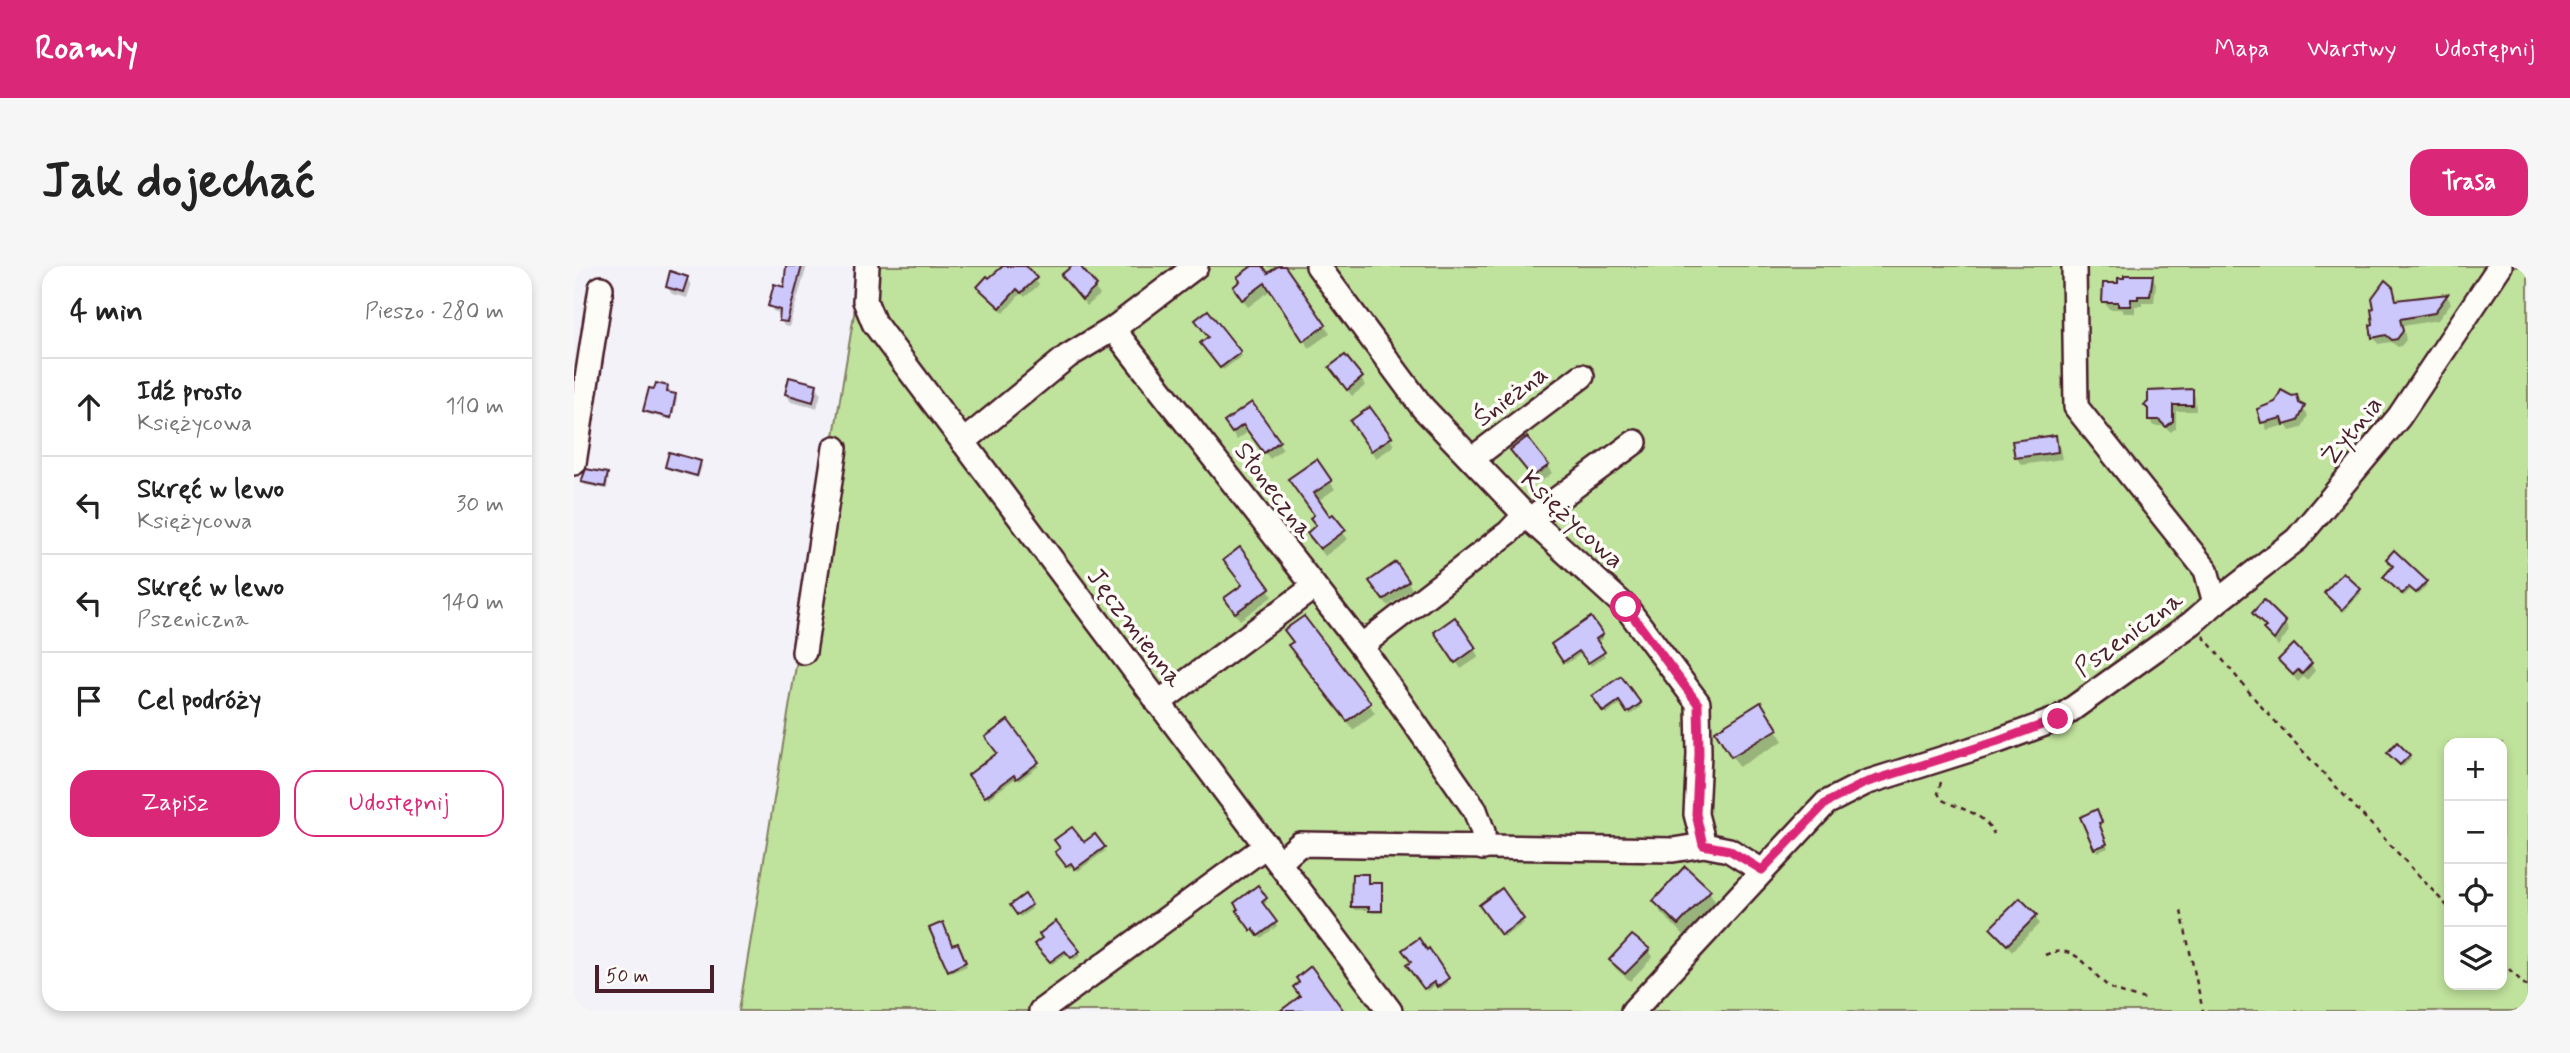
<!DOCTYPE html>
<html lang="pl">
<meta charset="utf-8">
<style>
:root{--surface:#fff;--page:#f6f6f6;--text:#222;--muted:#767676;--line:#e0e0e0;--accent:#db2777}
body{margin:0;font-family:Mynerve,sans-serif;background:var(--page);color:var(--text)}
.controls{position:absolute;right:21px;bottom:21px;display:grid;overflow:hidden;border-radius:14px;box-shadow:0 4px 10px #0003}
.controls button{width:63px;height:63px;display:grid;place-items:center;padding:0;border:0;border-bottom:2px solid var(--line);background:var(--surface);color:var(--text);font:35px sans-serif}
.scale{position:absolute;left:21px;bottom:18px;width:119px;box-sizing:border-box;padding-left:7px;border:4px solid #4a1f2b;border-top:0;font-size:19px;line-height:24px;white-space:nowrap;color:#4a1f2b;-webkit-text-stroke:5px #fdfcf7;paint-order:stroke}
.stop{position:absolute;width:21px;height:21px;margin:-16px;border:5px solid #db2777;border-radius:50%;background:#fff}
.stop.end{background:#db2777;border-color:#fff;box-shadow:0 2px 7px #0008}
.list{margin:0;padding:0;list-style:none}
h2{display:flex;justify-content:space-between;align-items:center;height:91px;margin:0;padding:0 28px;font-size:30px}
h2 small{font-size:23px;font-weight:400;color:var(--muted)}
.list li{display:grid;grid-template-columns:46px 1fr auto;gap:21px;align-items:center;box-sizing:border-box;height:98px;padding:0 28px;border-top:2px solid var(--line)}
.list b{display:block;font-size:26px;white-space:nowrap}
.list p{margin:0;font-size:23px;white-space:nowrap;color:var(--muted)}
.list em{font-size:23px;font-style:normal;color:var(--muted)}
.actions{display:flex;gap:14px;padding:21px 28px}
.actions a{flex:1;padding:16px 0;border:2px solid var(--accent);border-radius:21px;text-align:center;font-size:24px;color:var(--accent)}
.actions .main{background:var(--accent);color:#fff}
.icon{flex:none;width:38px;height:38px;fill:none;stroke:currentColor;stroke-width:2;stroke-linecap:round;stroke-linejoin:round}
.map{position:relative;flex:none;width:1954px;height:745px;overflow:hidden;border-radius:21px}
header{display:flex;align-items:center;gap:42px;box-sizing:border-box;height:98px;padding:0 35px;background:var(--accent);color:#fff}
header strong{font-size:33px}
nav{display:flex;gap:38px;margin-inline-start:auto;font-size:24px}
.intro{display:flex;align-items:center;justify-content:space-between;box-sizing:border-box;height:168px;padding:0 42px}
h1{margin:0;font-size:49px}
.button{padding:18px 32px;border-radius:21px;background:var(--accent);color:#fff;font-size:24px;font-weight:700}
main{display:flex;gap:42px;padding:0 42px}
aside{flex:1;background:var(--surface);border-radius:21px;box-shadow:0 4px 10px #0003}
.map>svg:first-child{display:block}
.green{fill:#bfe29c;stroke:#848064;stroke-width:2;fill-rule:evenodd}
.shadow{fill:#0003}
.building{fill:#ccc8fb;stroke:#4a1f2b;stroke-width:2}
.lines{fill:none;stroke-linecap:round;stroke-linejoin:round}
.minor-casing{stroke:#4a1f2b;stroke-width:28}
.path{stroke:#4a1f2b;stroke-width:2.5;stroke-dasharray:5 5;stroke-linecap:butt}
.minor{stroke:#fdfcf7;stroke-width:23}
.route{stroke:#db2777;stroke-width:9}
.labels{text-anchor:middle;stroke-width:7;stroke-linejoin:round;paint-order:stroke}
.street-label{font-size:26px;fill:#4a1f2b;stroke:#fdfcf7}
</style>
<header>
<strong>Roamly</strong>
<nav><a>Mapa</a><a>Warstwy</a><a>Udostępnij</a></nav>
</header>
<div class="intro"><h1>Jak dojechać</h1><a class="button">Trasa</a></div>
<main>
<aside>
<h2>4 min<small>Pieszo · 280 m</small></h2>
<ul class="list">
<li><svg class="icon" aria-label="ahead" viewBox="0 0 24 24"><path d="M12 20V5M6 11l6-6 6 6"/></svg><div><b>Idź prosto</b><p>Księżycowa</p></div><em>110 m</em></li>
<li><svg class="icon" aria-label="left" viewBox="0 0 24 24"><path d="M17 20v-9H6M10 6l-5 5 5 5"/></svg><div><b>Skręć w lewo</b><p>Księżycowa</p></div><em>30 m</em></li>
<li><svg class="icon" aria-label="left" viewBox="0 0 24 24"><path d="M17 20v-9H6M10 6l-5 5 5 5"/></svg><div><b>Skręć w lewo</b><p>Pszeniczna</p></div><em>140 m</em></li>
<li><svg class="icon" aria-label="arrive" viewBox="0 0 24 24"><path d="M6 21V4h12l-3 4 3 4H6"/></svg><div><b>Cel podróży</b></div></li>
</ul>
<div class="actions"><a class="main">Zapisz</a><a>Udostępnij</a></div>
</aside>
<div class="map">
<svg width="1954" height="745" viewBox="0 0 1954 745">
<rect width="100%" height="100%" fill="#f3f2f8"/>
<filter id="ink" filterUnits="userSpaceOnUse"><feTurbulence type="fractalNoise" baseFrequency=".0143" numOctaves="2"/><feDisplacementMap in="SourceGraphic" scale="14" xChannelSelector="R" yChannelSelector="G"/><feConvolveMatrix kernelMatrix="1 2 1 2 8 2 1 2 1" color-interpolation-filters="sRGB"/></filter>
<g filter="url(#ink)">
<path class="green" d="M288,0H1954V745H165ZM1875,477H1928V719H1875Z"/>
<g class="shadow">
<polygon points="214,0 233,0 215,61 210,60 207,54 208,48 199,45 196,40 211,23"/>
<polygon points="431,0 450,0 465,19 451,31 447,27 430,47 405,21"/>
<polygon points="501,0 504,0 526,29 513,40 489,10"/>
<polygon points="681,0 687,0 693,9 709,0 756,67 735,82 697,24 674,41 665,29"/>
<polygon points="1578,10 1582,18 1580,37 1568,37 1568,40 1561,40 1561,47 1550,47 1548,43 1535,43 1530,36 1546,19"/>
<polygon points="113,12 117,20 113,32 98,28 93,21"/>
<polygon points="1818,22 1824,36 1873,30 1877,37 1864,54 1829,60 1832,74 1827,80 1824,81 1817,76 1804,78 1800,71 1802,44"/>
<polygon points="630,81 666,87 668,90 649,104"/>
<polygon points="762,109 787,112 791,120 778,130"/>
<polygon points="242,119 247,127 243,142 217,136 212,128"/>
<polygon points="93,122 94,128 101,130 103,133 98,154 73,148 71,145 82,125"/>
<polygon points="1618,125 1621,131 1622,145 1602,145 1602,162 1597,166 1590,160 1579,160 1576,154 1576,146"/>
<polygon points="677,138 709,183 696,193 675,165 663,174 656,164"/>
<polygon points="1726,140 1734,149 1728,162 1716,165 1712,159 1693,164 1685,144"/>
<polygon points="782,163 816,172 820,180 802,192"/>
<polygon points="1481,171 1485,178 1488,193 1447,199 1443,192"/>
<polygon points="943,191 973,200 978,207 964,218"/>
<polygon points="126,197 128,200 124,212 95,204 93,201"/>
<polygon points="33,209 35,212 33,223 11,219 9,215"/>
<polygon points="756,216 761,223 744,235 774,273 751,290 740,275 743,260 742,250 721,221"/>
<polygon points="666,284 699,330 666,354 656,340 670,320"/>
<polygon points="1814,294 1851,316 1853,319 1844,329 1837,323 1830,330 1813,314 1820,301"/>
<polygon points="834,316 838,323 814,340 802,323"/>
<polygon points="1786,324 1787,327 1770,346 1752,327"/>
<polygon points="1680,347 1711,357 1715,365 1704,380 1696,371 1692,363"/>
<polygon points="1016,353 1029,372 1022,377 1031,390 1017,400 1008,387 992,398 979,379"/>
<polygon points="881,354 905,391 887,403 867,373"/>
<polygon points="719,378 795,438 801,447 779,464 722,389"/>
<polygon points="1706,394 1737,398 1741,405 1733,414 1729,411 1724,416"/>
<polygon points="1046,412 1067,441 1056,449 1048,437 1032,448 1020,431"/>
<polygon points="1187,439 1209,475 1165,501 1144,465"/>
<polygon points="423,489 463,497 465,500 445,515 443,511 414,533 398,512"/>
<polygon points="1817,490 1835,490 1837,493 1829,501"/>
<polygon points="1522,546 1528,559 1525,561 1534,582 1524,586 1509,551"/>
<polygon points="521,570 531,585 504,605 500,599 495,602 483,586 510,579"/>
<polygon points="793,610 795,619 807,619 809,622 809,647 798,647 796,644 780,644 779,641"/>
<polygon points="683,621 693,636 688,640 703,660 687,672 682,665 680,667 664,645"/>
<polygon points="928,625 950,657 930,671 908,640"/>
<polygon points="1135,625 1142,637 1111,670 1087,647 1081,635"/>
<polygon points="450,630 458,643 446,651 438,639"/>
<polygon points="1461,650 1465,658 1438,685 1418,662"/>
<polygon points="481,658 507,689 500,694 494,687 478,698 464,681"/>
<polygon points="357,663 378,681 383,679 393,700 377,707"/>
<polygon points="1075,684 1079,691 1056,715 1041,702 1037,694"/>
<polygon points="855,685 875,716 866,723 863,718 853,725 834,700"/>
</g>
<g class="building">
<polygon points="212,0 228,0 213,56 205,55 206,44 194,40 200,18 210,21"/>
<polygon points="429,0 452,0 463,12 447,27 443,23 426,42 403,21 413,10 415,12"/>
<polygon points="498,0 506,0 523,20 508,34 487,9"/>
<polygon points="678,0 689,0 694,7 704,0 711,0 752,59 729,75 691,17 668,34 659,21 666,15 663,11"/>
<polygon points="96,5 114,11 109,26 92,21"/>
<polygon points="1550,9 1579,9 1576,30 1564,30 1564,33 1557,33 1557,40 1544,40 1544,36 1528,36 1529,17 1544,17 1544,12 1550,12"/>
<polygon points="1811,14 1819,21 1822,34 1874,28 1860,47 1826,53 1829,65 1823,73 1818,74 1812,69 1798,72 1796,59 1799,58 1797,43 1800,42 1798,32"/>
<polygon points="634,44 667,86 646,102 626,77 634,71 621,54"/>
<polygon points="771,89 789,111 773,124 755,101"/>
<polygon points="215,111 243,118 239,136 211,128"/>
<polygon points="82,117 94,120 93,126 102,128 97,152 69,145 75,122 80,123"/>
<polygon points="1619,123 1619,139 1599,139 1599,155 1592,161 1585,154 1574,154 1574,143 1570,139 1574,136 1574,125"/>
<polygon points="1707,124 1718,130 1723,129 1725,137 1731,140 1724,155 1710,159 1708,152 1687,157 1683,143 1701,136"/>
<polygon points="678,136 706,175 690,187 669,159 658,167 650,156"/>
<polygon points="796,141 818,171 797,185 776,155"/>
<polygon points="1482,169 1484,186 1441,192 1438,175"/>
<polygon points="953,171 975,199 958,211 936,184"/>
<polygon points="95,186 127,195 123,210 91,201"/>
<polygon points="743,193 758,215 740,227 756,250 759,248 772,264 746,283 733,267 742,259 736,252 740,249 714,213"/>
<polygon points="12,203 34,207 31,221 7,216"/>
<polygon points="666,281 696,322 661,347 650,332 668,319 649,294"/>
<polygon points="1820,284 1853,315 1842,327 1835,321 1828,328 1809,311 1819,300 1812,293"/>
<polygon points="822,296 835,315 809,334 795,315"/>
<polygon points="1769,306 1787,323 1768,344 1750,327"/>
<polygon points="1690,334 1712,356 1700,374 1689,363 1692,361 1678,347"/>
<polygon points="730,350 797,437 773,455 714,379 719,376 710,364"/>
<polygon points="881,351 902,382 881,397 860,366"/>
<polygon points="1017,351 1029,368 1022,373 1031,386 1014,397 1005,385 989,396 977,378"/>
<polygon points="1720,378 1738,397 1728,408 1724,404 1719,409 1704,394"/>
<polygon points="1047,410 1067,437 1053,447 1045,435 1029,446 1018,430"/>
<polygon points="1187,436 1204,463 1157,491 1141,465"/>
<polygon points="434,454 465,496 442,513 440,509 411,531 394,509 423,487 411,471"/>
<polygon points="1823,476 1836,489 1826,499 1813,487"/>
<polygon points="1523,543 1528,556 1525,557 1533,578 1520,583 1506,551"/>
<polygon points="498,561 510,576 521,568 531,581 501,603 497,597 492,600 481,586 486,582 480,574"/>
<polygon points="1111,600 1137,624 1104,659 1079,635"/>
<polygon points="778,608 794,608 794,617 808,617 808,645 795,645 795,641 777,641"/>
<polygon points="684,619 693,632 688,636 703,656 684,670 679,663 677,665 662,644 664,643 660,637"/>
<polygon points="928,622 950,653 927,669 905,639"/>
<polygon points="451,628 458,639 443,649 436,639"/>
<polygon points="1446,632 1463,649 1433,679 1416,662"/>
<polygon points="482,655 506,685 497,692 491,685 476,696 460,678 468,672 465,668"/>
<polygon points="369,656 378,679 384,677 392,696 374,705 355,662"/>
<polygon points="1058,669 1076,683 1051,708 1035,694"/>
<polygon points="845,672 853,684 855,682 875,712 863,721 860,716 850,723 832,699 837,696 828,684"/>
<polygon points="737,700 751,719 770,745 706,745 726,730 719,721 725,716 722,712"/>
</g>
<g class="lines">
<g class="minor-casing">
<g id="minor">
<polyline points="293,0 291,35 300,57 816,745"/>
<polyline points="744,0 849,142 951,249 1052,341 1124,437 1125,488 1122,548 1130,579 1155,584 1188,605"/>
<polyline points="539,63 787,380 901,544 909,566 909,582"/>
<polyline points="389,176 494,90 539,63 622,0"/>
<polyline points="898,193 1008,110"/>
<polyline points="0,197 27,22"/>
<polyline points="956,253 1061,176"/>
<polyline points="1641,337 1723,273 1825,151 1926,0"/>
<polyline points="787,380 935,266 951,249"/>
<polyline points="230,386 261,182"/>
<polyline points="584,437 740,321"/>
<polyline points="706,596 726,578 1099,584 1130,579"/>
<polyline points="467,745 693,579"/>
<polyline points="1059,745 1252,537 1291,517 1424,475 1484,453 1618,357 1641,337 1632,304 1502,141 1500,0"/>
</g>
</g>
<g class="path">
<polyline points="1629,370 1685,438 1875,642"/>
<path d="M1367,516L1364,527L1368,534C1388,544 1409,546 1420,568"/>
<polyline points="1607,645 1629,745"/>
<path d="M1471,689C1503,675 1514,705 1535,721C1545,728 1561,731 1572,733"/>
<polyline points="1928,696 1954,722"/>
</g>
<use href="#minor" class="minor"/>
</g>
</g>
<g class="lines" filter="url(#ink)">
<polyline class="route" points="1052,341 1124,438 1125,488 1122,548 1129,579 1155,584 1188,604 1252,537 1291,517 1424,475 1484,453"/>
</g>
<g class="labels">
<g class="street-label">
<text transform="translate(936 129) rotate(-37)" y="9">Śnieżna</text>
<text transform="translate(1777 164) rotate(-51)" y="9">Żytnia</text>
<text transform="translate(701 224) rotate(53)" y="9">Słoneczna</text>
<text transform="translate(999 253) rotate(43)" y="9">Księżycowa</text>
<text transform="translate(562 361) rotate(53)" y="9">Jęczmienna</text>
<text transform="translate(1554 367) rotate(-36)" y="9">Pszeniczna</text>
</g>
</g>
</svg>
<div class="controls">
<button>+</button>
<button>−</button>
<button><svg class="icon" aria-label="locate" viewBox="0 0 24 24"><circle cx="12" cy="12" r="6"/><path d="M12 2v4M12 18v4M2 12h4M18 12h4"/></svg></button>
<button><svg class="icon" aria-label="layers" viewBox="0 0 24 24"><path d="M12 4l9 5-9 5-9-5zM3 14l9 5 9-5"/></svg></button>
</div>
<div class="scale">50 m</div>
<div class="stop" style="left:1052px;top:341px"></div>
<div class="stop end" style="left:1484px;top:453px"></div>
</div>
</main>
